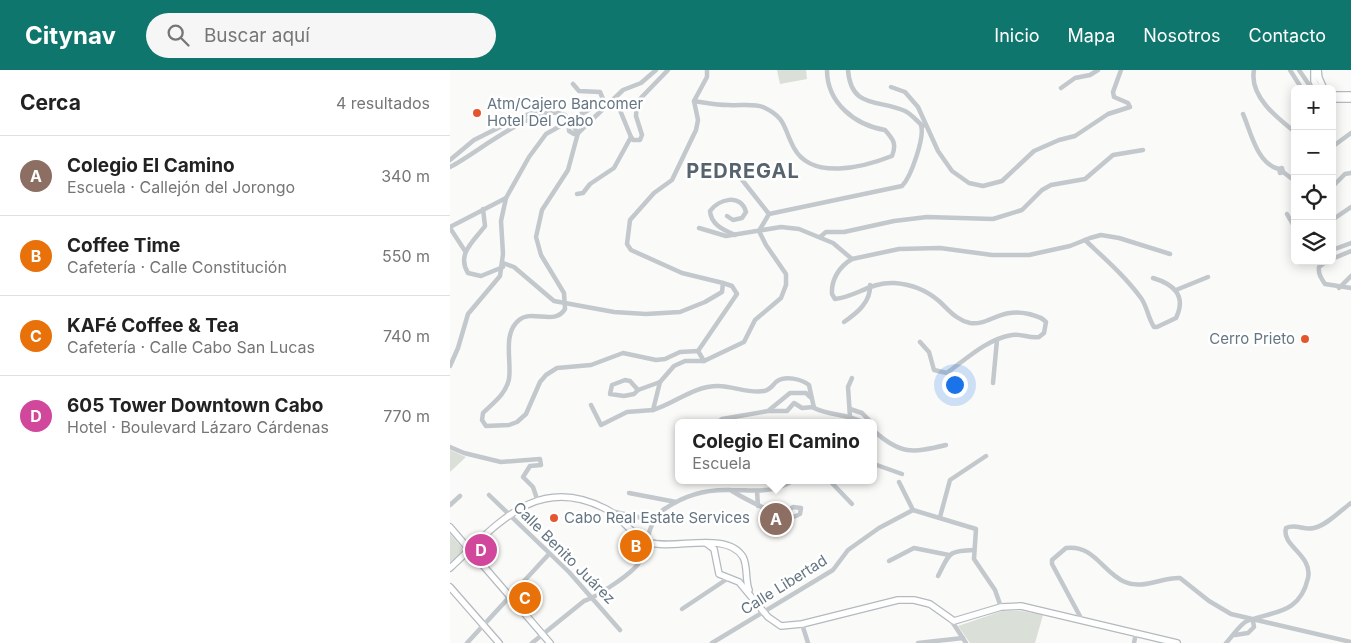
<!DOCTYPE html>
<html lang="es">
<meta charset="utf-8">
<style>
:root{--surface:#fff;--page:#f6f6f6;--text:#222;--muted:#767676;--line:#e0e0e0;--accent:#0f766e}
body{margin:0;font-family:Inter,sans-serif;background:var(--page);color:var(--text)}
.controls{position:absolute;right:15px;top:15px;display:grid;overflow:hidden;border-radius:8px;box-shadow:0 2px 12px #0003}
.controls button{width:45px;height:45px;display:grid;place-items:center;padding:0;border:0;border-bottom:1px solid var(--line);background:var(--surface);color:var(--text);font:25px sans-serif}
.you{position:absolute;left:504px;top:314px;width:18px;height:18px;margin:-12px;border:4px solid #fff;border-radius:50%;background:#1a73e8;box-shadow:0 0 0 8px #1a73e833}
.badge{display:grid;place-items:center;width:32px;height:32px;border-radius:50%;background:var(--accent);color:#fff;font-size:16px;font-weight:700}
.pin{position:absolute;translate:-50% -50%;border:2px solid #fff;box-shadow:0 1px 5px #0006}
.popup{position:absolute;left:225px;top:349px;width:202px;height:65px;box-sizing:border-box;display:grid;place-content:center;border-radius:8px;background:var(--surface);filter:drop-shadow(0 1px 4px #0005);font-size:16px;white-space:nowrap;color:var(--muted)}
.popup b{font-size:19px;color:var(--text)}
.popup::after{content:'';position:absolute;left:50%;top:100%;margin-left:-10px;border:10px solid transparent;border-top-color:var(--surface)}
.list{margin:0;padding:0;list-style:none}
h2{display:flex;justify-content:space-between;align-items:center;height:65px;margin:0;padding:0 20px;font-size:21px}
h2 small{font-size:16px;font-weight:400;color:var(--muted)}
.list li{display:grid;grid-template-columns:32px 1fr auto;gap:15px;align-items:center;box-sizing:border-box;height:80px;padding:0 20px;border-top:1px solid var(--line)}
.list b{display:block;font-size:19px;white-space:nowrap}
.list p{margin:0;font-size:16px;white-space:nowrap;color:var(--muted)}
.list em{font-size:16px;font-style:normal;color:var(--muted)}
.icon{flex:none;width:28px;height:28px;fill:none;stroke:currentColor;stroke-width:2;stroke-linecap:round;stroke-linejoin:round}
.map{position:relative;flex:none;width:901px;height:573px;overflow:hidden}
header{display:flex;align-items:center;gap:30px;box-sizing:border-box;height:70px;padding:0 25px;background:var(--accent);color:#fff}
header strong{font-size:24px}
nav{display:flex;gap:28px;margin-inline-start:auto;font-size:18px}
.search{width:350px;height:45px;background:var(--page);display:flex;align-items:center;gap:12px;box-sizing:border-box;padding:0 18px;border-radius:28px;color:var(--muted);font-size:19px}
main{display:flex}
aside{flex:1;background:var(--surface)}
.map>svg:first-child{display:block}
.green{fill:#dadfd7}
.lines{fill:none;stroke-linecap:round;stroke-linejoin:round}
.secondary-casing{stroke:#b3babf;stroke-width:8}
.street{stroke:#c3c8cc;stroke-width:4.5}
.secondary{stroke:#fff;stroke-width:5.5}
.poi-dot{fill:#e4572e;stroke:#fff;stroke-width:2}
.labels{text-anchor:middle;stroke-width:5;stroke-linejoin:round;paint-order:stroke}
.poi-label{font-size:15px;fill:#657683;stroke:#fff;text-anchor:start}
.street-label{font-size:15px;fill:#657683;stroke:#fff}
.district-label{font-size:20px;font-weight:bold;letter-spacing:1px;fill:#57646e;stroke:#fff}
</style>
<header>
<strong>Citynav</strong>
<div class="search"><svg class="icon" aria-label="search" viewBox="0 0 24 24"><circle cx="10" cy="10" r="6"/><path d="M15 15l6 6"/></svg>Buscar aquí</div>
<nav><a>Inicio</a><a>Mapa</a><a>Nosotros</a><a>Contacto</a></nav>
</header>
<main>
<aside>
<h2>Cerca<small>4 resultados</small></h2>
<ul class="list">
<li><span class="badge" style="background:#8d6e63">A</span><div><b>Colegio El Camino</b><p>Escuela · Callejón del Jorongo</p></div><em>340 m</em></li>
<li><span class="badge" style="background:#e8710a">B</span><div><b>Coffee Time</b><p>Cafetería · Calle Constitución</p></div><em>550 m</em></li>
<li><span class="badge" style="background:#e8710a">C</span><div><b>KAFé Coffee &amp; Tea</b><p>Cafetería · Calle Cabo San Lucas</p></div><em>740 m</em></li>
<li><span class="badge" style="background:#d1479c">D</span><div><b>605 Tower Downtown Cabo</b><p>Hotel · Boulevard Lázaro Cárdenas</p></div><em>770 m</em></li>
</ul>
</aside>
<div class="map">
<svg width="901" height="573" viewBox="0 0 901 573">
<rect width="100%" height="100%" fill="#fafaf8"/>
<g class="green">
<polygon points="327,0 356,0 357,9 330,14"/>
<polygon points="0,380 16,387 0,402"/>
<polygon points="0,464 14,480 0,492"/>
<polygon points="552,541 572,541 593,545 585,573 520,573 508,556"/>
</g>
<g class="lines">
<g class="secondary-casing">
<g id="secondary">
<polyline points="864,0 864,11 868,19"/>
<polyline points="868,0 869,8 874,19"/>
<polyline points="882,25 901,25"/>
<polyline points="882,29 901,29"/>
<polyline points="0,457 100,573"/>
<polyline points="256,473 264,479 269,504 289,512 318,547 331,556 352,554 448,530 464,530 480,534 504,551 551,537 571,536 727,573"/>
<path d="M0,498C48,454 87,403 156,439C172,447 182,466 198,472C222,481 277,460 293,487C298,496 295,510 299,520"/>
<polyline points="0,517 49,573"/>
</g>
</g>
<g class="street">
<polyline points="257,0 257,7 244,31 248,50 246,60 222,110 204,123 180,150 177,174 181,180 232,203 273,213"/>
<path d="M398,0C401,39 428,29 455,41C463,45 466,51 473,56"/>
<path d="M804,0C799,26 827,48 845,62"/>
<polyline points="840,0 852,19"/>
<polyline points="849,0 862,19"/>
<polyline points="441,17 455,22 468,37 488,81 502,101 519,113 533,116 552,111 584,81 609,70 625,66 658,44 680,37 678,33 664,27 663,22 671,0"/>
<polyline points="611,18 625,8 640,5 648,0"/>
<polyline points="165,28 181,67 183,70 190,70 192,65 186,46 187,32 218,0"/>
<path d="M244,31C256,33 267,35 279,35C290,36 302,33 313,37C337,48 333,58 344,78C362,111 414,97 442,86C447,74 443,69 435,60C405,55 377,33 377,0"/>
<path d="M793,44C801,62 807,94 829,99L832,98L833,102L830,103L829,99"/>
<polyline points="119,52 119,61 124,64 128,63"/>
<path d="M128,63L118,100L92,140L86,167L91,185L114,223L115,239C105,256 82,239 69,250C52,264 62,291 59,309C56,324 43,333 33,343L32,350L36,356L59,355L67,352L76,344L90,312L96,305L107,298L141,295L173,283L206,290L215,289L230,282L248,281L254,291"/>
<polyline points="128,63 173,20 191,13 206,0"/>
<polyline points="882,77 901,63"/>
<polyline points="0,90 24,70 68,48 89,41 97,43"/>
<path d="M0,97C25,85 88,31 115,45L128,63"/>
<polyline points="833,102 845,111"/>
<polyline points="289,106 319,144"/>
<polyline points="882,117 895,104 901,103"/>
<polyline points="127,124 133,123 140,114 164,98 181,67"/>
<path d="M33,139L35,156C24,171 6,184 18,203L31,206L53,197"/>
<polyline points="837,144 845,158"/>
<path d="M277,146L283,150L292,148L296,142C291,123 269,129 260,141C261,155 274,160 285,165"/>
<polyline points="882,150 901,137"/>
<polyline points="0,157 56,128 79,87 96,64 151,33 153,29 150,22 129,21 123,14"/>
<polyline points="0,158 15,181"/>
<path d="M249,158L276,166L331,157L349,159L383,173L402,189C390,196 381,209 382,224L385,229C406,227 420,212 444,213C461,214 476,220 489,231C499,240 506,250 520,253C539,256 550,237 579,244C585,246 591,246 596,252L594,263L589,267C580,269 571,263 562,265C537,269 516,289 497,303L484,300L479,282L470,272"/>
<polyline points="370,167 376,162 394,162 444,151 477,147 543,149 572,140 592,120 601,115 635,109 663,85 693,80"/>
<path d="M635,170C654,188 675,206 691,228C697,236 698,248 704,257H707L726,248C737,225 723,214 703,208"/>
<polyline points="882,180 901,173"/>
<polyline points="402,189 449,179 490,178 542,185 579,185 620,176 640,168 651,165 669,168 720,184"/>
<polyline points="882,189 901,181"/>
<path d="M877,191L869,197C868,204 871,208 875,214L901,218"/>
<polyline points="53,193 64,197 104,231 164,242 196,244 230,242 255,232 272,222 273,213 282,216 287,224 248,281"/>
<polyline points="889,218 901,206"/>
<polyline points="726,220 758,207"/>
<path d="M394,252C407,243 421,232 420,215"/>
<polyline points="0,296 8,278 18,244 50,206 53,184 51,151 56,128"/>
<polygon points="175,310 180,311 188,320 184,324 174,326 160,324 162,315"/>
<polyline points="543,313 547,270"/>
<polyline points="188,320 210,312"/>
<path d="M141,335L151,355L177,342L203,340L210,312L224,296L235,291H254L294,272L305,250L331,228L336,215V204L316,175L309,161L319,144L452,116C461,107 475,67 471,55"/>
<polyline points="400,339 412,343 422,353"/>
<path d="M203,340C226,333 243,316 268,316C283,316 300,324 314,321C320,320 322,316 326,312C335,305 351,309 359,315L364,338C381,346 399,344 414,353"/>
<polyline points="319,341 337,341 344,333 352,338 364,337"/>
<polyline points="400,347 398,317 402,308"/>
<polyline points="267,353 272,349 318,341 340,323 356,323 360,327"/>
<path d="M424,361C451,385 462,383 496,375"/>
<polyline points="0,377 14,383 51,392 90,389 91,395 80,396 73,407 83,417 87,429"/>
<polyline points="424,394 452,404"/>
<polyline points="379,410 402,434"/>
<polyline points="449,412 463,440 526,459 524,489 545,520 551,537"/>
<path d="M282,421C298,431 314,438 331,446C338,448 344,448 350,444L351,438L343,437L331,446"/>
<polyline points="307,421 308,436"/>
<polyline points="179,423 226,432"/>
<polyline points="39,425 119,502 170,560"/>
<polyline points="0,435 10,426"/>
<polyline points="161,441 192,448 205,446"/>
<polyline points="490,447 500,410 536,386"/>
<polyline points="439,491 464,478 499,485"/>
<path d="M488,506C500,483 497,481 524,480"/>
<polyline points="232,539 277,509"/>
<polyline points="501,550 516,573"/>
<path d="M632,550L602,494V490L616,478C644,474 653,503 675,512C692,520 713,507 730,508L759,531L781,544L901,572"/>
<polyline points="352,554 358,573"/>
<polyline points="785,565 798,563 804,557 803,551"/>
<polyline points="17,573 99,484"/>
<path d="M82,573L134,531C146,527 184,503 190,491C198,473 198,449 216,438C235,425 258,419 281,420C306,420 321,424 344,410"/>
<polyline points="262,573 383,500 398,480 429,458 463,440"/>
<polyline points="468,573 513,568"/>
<polyline points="684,573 686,563"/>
<path d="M776,573C782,567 790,554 797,551C824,541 850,544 858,508C863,485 831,476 836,458C846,453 854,461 864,458C877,455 890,441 901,433"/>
</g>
<use href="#secondary" class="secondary"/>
</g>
<g class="poi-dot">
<circle cx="27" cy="43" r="5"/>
<circle cx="855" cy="269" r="5"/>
<circle cx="104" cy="448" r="5"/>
</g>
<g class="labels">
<g class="poi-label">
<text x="37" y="39">Atm/Cajero Bancomer<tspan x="37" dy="17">Hotel Del Cabo</tspan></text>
<text x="845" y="274" text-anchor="end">Cerro Prieto</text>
<text x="114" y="453">Cabo Real Estate Services</text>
</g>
<g class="street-label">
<text transform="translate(114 483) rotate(45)" y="5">Calle Benito Juárez</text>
<text transform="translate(334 515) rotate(-32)" y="5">Calle Libertad</text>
</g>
<g class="district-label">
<text x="293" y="108">PEDREGAL</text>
</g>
</g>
</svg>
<div class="controls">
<button>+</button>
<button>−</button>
<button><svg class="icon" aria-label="locate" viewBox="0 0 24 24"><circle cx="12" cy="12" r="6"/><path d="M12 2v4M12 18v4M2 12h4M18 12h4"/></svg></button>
<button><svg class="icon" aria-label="layers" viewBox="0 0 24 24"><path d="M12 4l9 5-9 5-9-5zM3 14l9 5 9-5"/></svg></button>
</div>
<div class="you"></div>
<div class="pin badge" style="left:326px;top:449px;background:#8d6e63">A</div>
<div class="popup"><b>Colegio El Camino</b>Escuela</div>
<div class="pin badge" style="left:186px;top:476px;background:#e8710a">B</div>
<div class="pin badge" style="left:75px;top:528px;background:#e8710a">C</div>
<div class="pin badge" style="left:31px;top:480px;background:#d1479c">D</div>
</div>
</main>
